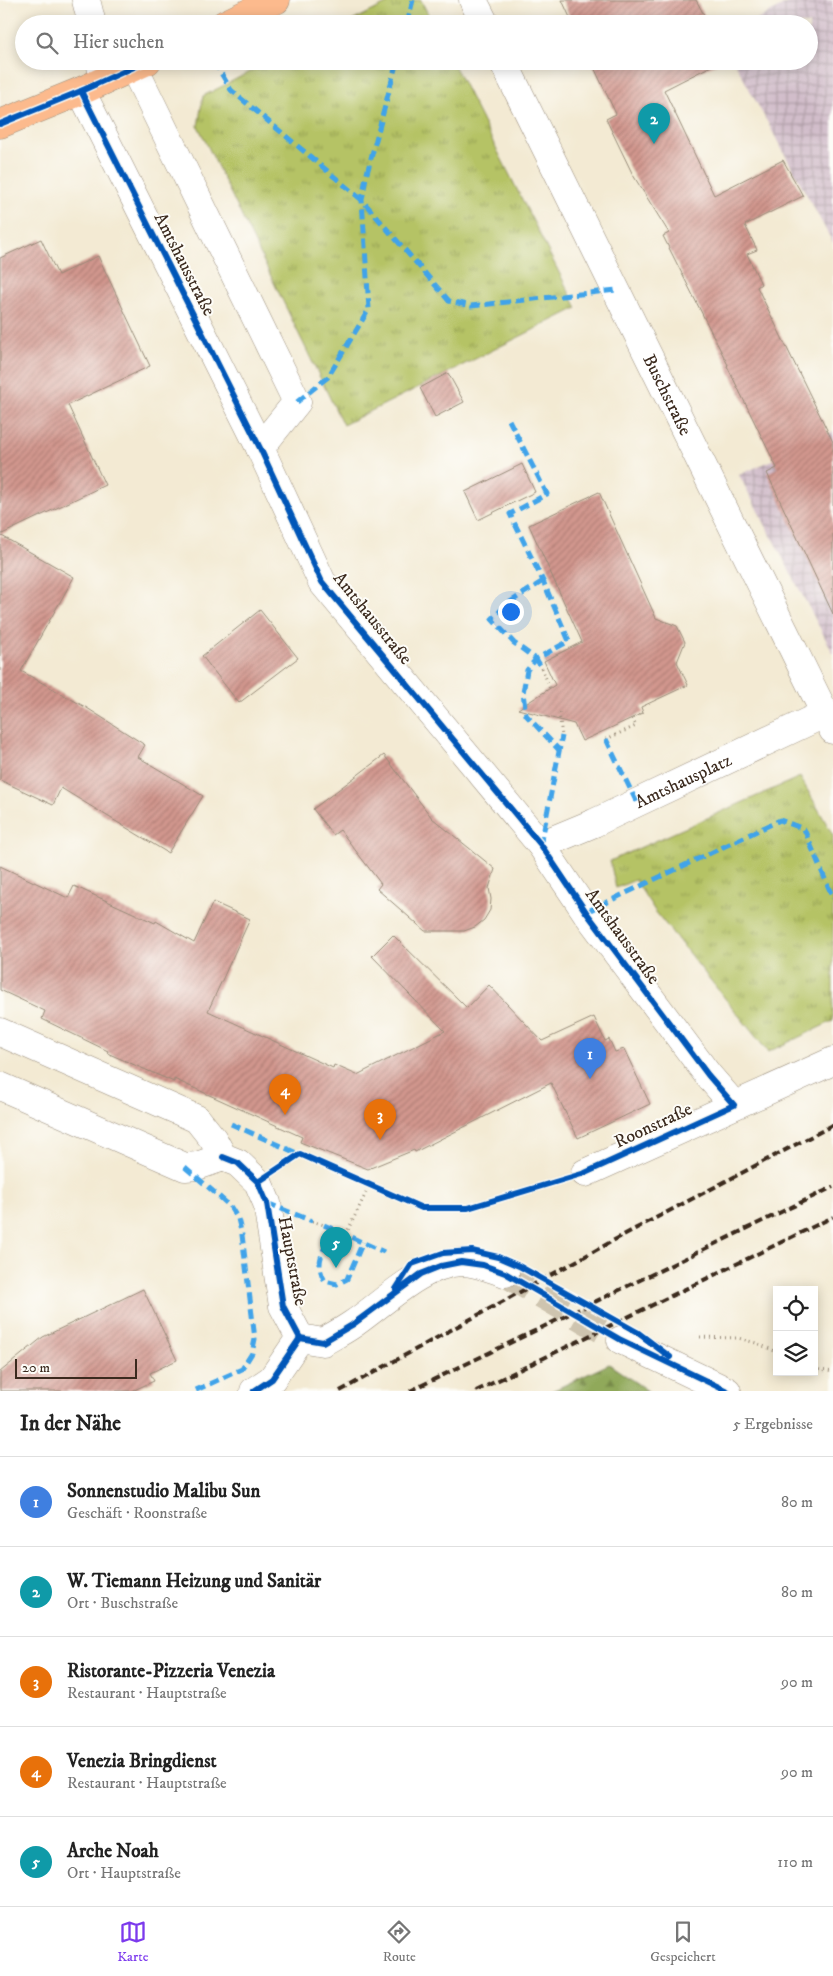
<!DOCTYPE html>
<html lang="de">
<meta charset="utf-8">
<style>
:root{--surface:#fff;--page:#f6f6f6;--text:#222;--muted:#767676;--line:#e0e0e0;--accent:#7c3aed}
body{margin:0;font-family:"IM FELL DW Pica",serif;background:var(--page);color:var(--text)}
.controls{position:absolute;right:15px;bottom:15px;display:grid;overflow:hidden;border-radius:0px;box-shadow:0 2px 12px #0003}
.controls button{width:45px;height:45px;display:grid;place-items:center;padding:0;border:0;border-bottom:1px solid var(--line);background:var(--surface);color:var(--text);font:25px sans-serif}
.scale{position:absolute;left:15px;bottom:12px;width:122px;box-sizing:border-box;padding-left:5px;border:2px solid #3b2a1e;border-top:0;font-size:14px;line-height:18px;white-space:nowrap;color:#3b2a1e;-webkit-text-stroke:4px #fdfcf7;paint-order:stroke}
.you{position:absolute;left:510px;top:611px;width:18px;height:18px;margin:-12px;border:4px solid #fff;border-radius:50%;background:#1a73e8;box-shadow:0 0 0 8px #1a73e833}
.badge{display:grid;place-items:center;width:32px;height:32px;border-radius:50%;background:var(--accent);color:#fff;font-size:16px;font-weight:700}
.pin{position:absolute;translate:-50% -41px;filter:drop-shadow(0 1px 2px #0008)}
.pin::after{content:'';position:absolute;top:26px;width:18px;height:15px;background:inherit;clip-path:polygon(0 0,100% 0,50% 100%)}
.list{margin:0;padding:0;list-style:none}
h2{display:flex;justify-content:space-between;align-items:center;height:65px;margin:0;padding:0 20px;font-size:21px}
h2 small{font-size:16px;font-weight:400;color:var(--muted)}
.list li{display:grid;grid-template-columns:32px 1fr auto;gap:15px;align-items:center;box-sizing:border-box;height:90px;padding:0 20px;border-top:1px solid var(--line)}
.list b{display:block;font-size:19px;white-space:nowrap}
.list p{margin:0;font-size:16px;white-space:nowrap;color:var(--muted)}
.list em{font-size:16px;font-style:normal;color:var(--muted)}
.icon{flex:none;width:28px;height:28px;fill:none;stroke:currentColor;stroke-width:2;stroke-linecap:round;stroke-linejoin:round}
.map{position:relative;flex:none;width:833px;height:1391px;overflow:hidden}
.search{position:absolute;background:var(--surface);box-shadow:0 2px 12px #0003;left:15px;right:15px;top:15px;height:55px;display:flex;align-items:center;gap:12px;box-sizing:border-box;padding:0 18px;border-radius:28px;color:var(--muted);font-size:19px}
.sheet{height:515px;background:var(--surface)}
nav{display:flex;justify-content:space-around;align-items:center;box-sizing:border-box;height:70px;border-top:1px solid var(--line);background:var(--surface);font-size:14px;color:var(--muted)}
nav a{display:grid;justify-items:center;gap:2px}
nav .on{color:var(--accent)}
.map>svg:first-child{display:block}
.industrial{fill:url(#industrial-grid)}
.forest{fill:url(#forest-firs);stroke:#666a3c}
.park{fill:url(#park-tufts);stroke:#787642}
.building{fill:url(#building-hatch)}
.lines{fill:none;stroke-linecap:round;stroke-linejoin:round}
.minor-tunnel{stroke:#cec4af;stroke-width:28;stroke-dasharray:28 14;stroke-linecap:butt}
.minor-casing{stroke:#978a78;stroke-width:29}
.major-casing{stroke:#978a78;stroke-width:29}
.path{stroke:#978a78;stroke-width:3;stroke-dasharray:1 4;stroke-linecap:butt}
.minor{stroke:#fff;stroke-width:28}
.major{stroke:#fcba8d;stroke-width:28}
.rail{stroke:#3b2a1e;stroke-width:4;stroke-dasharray:8 4;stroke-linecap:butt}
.quiet{stroke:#3fa3ea;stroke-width:5;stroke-dasharray:10 5;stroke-linecap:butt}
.cycleway-casing{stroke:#fdfcf7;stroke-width:9}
.cycleway{stroke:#0057b8;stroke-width:6}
.labels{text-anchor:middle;stroke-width:4;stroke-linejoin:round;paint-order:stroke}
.street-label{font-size:18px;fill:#3b2a1e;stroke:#fdfcf7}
</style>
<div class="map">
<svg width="833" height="1391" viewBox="0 0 833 1391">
<defs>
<pattern id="industrial-grid" width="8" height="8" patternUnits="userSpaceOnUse" patternTransform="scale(1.25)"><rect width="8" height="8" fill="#d1bdca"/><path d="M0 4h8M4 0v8" fill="none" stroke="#ab9aa3"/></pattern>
<pattern id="forest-firs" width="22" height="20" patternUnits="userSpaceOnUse" patternTransform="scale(1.25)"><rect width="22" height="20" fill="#90a95a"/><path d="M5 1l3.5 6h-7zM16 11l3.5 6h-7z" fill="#778a4a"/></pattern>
<pattern id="park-tufts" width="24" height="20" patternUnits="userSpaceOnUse" patternTransform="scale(1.25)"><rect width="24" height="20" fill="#b5c365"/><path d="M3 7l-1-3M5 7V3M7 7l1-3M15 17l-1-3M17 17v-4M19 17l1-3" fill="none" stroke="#949f53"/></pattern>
<pattern id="building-hatch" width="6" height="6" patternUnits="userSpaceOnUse" patternTransform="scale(1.25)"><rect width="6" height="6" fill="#d2978e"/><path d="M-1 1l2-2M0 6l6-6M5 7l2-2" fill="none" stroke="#ac7b73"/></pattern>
</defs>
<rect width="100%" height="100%" fill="#fdfcf7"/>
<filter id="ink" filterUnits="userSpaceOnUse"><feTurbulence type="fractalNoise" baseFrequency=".02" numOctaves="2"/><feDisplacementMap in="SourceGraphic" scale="10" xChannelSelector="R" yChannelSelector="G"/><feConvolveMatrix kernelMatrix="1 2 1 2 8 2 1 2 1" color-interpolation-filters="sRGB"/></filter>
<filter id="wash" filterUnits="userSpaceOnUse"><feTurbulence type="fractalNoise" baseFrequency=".0096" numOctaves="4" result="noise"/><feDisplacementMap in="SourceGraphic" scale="20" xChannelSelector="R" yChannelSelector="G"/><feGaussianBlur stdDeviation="1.12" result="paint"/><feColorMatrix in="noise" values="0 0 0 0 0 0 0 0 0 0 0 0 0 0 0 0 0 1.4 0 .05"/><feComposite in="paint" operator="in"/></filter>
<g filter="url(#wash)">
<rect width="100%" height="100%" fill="#f3ead3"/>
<g class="industrial">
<polygon points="792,0 833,0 833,243 734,61 809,61 809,24 750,24"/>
<polygon points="833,432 833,653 739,475"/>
</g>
<polygon class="forest" points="609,1364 648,1391 552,1391"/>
<g class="park">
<polygon points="394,0 421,0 433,24 346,24"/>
<polygon points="271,61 452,61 577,308 343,425 198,126 203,96"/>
<polygon points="800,777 833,835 833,1021 768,1052 655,911 635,880 616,888 610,861"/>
</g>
<g id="blocks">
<g class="building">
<polygon points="562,0 696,0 709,24 573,24"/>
<polygon points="591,61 721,61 664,90 714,195 783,160 803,196 745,225 757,250 747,254 761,284 757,287 833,442 833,614 767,473 777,468 727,366 728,365 663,236 669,233 633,175 606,119 616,114"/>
<polygon points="41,239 58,275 98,256 150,366 68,405 105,485 0,535 74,577 21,671 87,708 145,745 138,757 203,796 168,853 61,788 53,805 0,780 0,258"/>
<polygon points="448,373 464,402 435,417 420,388"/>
<polygon points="522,464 535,492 478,520 465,492"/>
<polygon points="599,492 656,618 677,626 685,642 677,662 688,685 641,707 643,713 582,741 574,724 518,709 555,685 544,661 582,642 529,525"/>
<polygon points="260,610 298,658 239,703 202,656"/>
<polygon points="384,755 432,818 495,869 489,888 491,899 490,910 484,920 475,927 464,931 425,931 377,889 381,884 340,830 333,835 313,809"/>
<polygon points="0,866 68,898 74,886 155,923 156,921 194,943 213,902 250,919 208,1011 333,1068 334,1065 357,1075 445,1031 372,956 393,935 467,1008 489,985 542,1041 594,1017 605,1041 609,1039 615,1052 624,1049 650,1104 578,1138 551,1083 415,1152 414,1150 368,1169 300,1142 302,1137 174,1079 174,1082 107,1053 108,1051 42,1019 45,1011 0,990"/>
<polygon points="143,1289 177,1360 150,1373 154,1381 132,1391 0,1391 0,1372 43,1337"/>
</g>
</g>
</g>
<g filter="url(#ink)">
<use href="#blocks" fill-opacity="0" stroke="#978a78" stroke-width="1"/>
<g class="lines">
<polyline class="minor-tunnel" points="505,1273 621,1340"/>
<g class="minor-casing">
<g id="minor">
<polyline points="86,0 92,24"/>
<polyline points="473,0 485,24"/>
<polyline points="100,61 104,80"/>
<path id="s1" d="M503,61L833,730"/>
<polyline points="134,68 297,402 260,448"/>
<polyline points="81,91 260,448 322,582 541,845 586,912 708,1075 734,1105"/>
<path id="s2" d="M541,845L594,823L824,714"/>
<polyline points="0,1032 197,1119 213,1139 223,1157 238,1163 258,1182 267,1203 283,1306 300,1338"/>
<polyline points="0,1086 185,1167 197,1166 223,1157"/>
<polyline points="585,1173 833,1061"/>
<path d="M300,1338L323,1342C333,1336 343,1331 353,1324C384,1303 421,1264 461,1262C476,1262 491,1268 505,1273"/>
<polyline points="621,1340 727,1391"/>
<polyline points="254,1391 272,1379 300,1338"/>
</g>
</g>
<g class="major-casing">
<g id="major">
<polyline points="225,24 276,0"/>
<polyline points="0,124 81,91 147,61"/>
</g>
</g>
<g class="path">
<polyline points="542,668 550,689"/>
<polyline points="559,713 562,736"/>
<polyline points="606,739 636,726 632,718"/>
<polyline points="312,1221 324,1225"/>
<polyline points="346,1234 366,1193"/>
<polyline points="700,1337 738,1338 756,1343 777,1352"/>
<polyline points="814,1369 833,1372"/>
</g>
<use href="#minor" class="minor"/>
<use href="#major" class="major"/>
<g class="rail">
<polyline points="340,1391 629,1232 833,1125"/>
<polyline points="410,1391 833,1187"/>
<polyline points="476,1391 833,1217"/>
</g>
<g class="quiet">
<polyline points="407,24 413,0"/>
<polyline points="214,61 231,90 362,200 449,301 471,306 616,290"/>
<polyline points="297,402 328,377 369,309 362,200 366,177 397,61"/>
<polyline points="509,420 547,494 510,514 543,581 569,641 536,659 542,668"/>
<polyline points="543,581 507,604 492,619 514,643 536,659 527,670 523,693 526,715 560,751"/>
<polyline points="606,739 637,803"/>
<polyline points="541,845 562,736"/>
<polyline points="586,912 780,820 804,829 833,898"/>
<polyline points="231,1124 301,1155"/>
<polyline points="185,1167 230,1206 238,1219 242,1235 255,1339 252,1353 242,1369 194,1391"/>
<polyline points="267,1203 312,1221"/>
<polyline points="324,1225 384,1252"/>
<path d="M335,1229C325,1248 313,1261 325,1281L337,1284L347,1279L363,1242"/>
</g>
<g class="cycleway-casing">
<g id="cycleway">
<polyline points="81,91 260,448 322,582 541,845 586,912 708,1075 734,1105 585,1173 468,1208 422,1208 300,1154 258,1182"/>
<polyline points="0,124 81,91 147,61"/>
<polyline points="223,1157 238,1163 258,1182 267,1203 283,1306 300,1338"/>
<polyline points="396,1289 412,1264 443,1253 472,1251 498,1257 519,1266 637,1332 670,1357"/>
<polyline points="300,1338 323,1342 352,1325 421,1274 441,1266 461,1262 483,1265 505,1273 621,1340 727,1391"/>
<polyline points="254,1391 272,1379 300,1338"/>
</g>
</g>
<use href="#cycleway" class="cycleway"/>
</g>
</g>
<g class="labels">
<g class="street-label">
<text transform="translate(185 264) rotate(63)" y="6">Amtshausstraße</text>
<text dy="6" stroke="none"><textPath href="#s1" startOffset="372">Buschstraße</textPath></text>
<text transform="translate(373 618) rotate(51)" y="6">Amtshausstraße</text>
<text dy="6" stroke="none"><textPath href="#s2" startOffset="156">Amtshausplatz</textPath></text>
<text transform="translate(623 936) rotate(54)" y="6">Amtshausstraße</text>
<text transform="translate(653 1125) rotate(-25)" y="6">Roonstraße</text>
<text transform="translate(293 1261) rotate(79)" y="6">Hauptstraße</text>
</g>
</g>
</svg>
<div class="controls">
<button><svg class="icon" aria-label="locate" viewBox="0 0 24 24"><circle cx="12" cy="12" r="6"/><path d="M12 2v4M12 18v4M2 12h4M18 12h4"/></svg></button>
<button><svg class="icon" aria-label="layers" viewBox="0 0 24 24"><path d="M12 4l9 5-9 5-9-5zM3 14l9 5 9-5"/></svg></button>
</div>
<div class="scale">20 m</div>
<div class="you"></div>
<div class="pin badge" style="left:590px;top:1079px;background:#3f7fe0">1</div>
<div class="pin badge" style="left:654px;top:144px;background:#0f9aa8">2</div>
<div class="pin badge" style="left:380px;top:1140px;background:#e8710a">3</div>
<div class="pin badge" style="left:285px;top:1115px;background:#e8710a">4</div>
<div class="pin badge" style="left:336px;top:1268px;background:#0f9aa8">5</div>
<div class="search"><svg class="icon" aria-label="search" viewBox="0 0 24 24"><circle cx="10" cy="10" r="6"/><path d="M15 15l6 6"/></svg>Hier suchen</div>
</div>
<section class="sheet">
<h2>In der Nähe<small>5 Ergebnisse</small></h2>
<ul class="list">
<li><span class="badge" style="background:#3f7fe0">1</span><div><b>Sonnenstudio Malibu Sun</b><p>Geschäft · Roonstraße</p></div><em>80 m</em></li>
<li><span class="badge" style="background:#0f9aa8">2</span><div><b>W. Tiemann Heizung und Sanitär</b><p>Ort · Buschstraße</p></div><em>80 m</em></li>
<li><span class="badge" style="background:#e8710a">3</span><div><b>Ristorante-Pizzeria Venezia</b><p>Restaurant · Hauptstraße</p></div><em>90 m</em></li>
<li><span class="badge" style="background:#e8710a">4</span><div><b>Venezia Bringdienst</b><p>Restaurant · Hauptstraße</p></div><em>90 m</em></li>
<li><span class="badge" style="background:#0f9aa8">5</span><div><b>Arche Noah</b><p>Ort · Hauptstraße</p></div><em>110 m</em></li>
</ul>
</section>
<nav>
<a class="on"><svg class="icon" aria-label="map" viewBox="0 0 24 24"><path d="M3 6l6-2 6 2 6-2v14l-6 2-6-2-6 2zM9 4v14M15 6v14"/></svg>Karte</a>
<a><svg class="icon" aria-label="directions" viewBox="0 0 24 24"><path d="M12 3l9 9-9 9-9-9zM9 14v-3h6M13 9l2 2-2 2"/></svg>Route</a>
<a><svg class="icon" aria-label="saved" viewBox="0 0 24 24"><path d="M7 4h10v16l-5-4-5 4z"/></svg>Gespeichert</a>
</nav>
